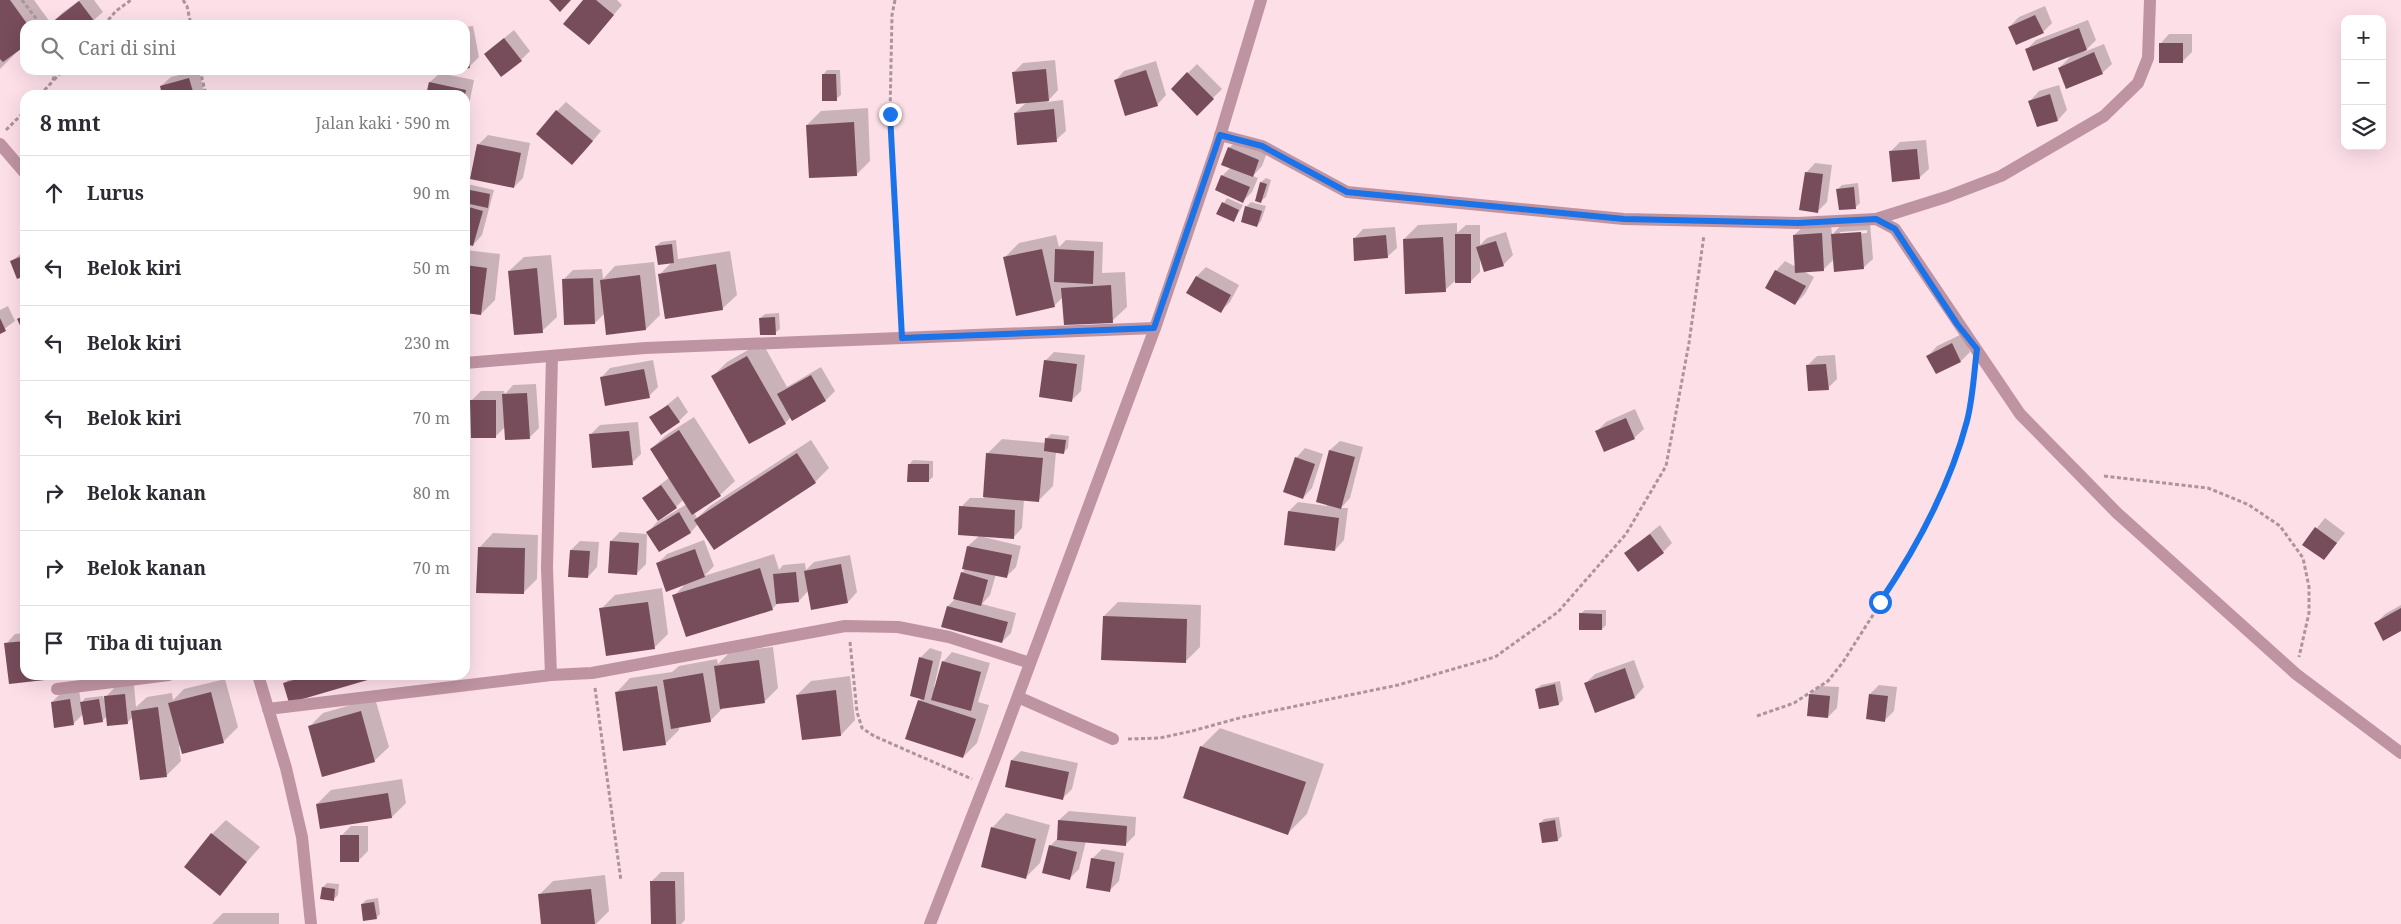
<!DOCTYPE html>
<html lang="id">
<meta charset="utf-8">
<style>
:root{--surface:#fff;--page:#f7f7f7;--text:#2b2b33;--muted:#7c7c81;--line:#e1e1e2}
body{margin:0;font-family:"Noto Serif",serif;background:var(--page);color:var(--text)}
.controls{position:absolute;right:15px;top:15px;display:grid;overflow:hidden;border-radius:10px;box-shadow:0 5px 20px #0002}
.controls button{width:45px;height:45px;display:grid;place-items:center;padding:0;border:0;border-bottom:1px solid var(--line);background:var(--surface);color:var(--text);font:25px sans-serif}
.stop{position:absolute;width:15px;height:15px;margin:-11px;border:4px solid #1a73e8;border-radius:50%;background:#fff}
.stop.end{background:#1a73e8;border-color:#fff;box-shadow:0 1px 5px #0008}
.list{margin:0;padding:0;list-style:none}
h2{display:flex;justify-content:space-between;align-items:center;height:65px;margin:0;padding:0 20px;font-size:21px}
h2 small{font-size:16px;font-weight:400;color:var(--muted)}
.list li{display:grid;grid-template-columns:32px 1fr auto;gap:15px;align-items:center;box-sizing:border-box;height:75px;padding:0 20px;border-top:1px solid var(--line)}
.list b{display:block;font-size:19px;white-space:nowrap}
.list em{font-size:16px;font-style:normal;color:var(--muted)}
.icon{flex:none;width:28px;height:28px;fill:none;stroke:currentColor;stroke-width:2;stroke-linecap:round;stroke-linejoin:round}
.map{position:relative;flex:none;width:2401px;height:924px;overflow:hidden}
.search{position:absolute;background:var(--surface);box-shadow:0 5px 20px #0002;left:20px;top:20px;width:450px;height:55px;display:flex;align-items:center;gap:12px;box-sizing:border-box;padding:0 18px;border-radius:15px;color:var(--muted);font-size:19px}
.panel{position:absolute;background:var(--surface);box-shadow:0 5px 20px #0002;left:20px;top:90px;width:450px;height:590px;border-radius:15px}
.map>svg:first-child{display:block}
.shadow{fill:#0003;fill-rule:evenodd}
.building{fill:#774c5b}
.lines{fill:none;stroke-linecap:round;stroke-linejoin:round}
.path{stroke:#ab959b;stroke-width:3;stroke-dasharray:4 2.5;stroke-linecap:butt}
.minor{stroke:#bf94a2;stroke-width:12}
.route{stroke:#1a73e8;stroke-width:6}
</style>
<div class="map">
<svg width="2401" height="924" viewBox="0 0 2401 924">
<rect width="100%" height="100%" fill="#fddfe8"/>
<g class="shadow">
<polygon points="0,0 34,0 50,22 47,25 25,25 25,44 0,69"/>
<polygon points="80,0 94,0 103,12 88,25 54,25 52,23 62,13"/>
<polygon points="584,0 617,0 622,5 589,44"/>
<polygon points="2045,6 2052,23 2043,32 2009,27 2019,17"/>
<polygon points="2088,20 2096,40 2084,52 2104,44 2112,64 2102,73 2059,68 2072,55 2026,50 2036,40"/>
<polygon points="473,26 479,57 470,66 465,67 465,27"/>
<polygon points="514,30 530,51 521,60 485,54"/>
<polygon points="2169,34 2192,34 2192,52 2183,61 2160,44"/>
<polygon points="1055,60 1058,90 1047,102 1063,100 1066,131 1056,140 1015,113 1027,102 1014,72 1023,63"/>
<polygon points="1156,61 1166,95 1157,105 1115,81 1124,71"/>
<polygon points="1197,64 1222,89 1197,114 1172,89"/>
<polygon points="199,70 205,95 164,95 161,86 171,77"/>
<polygon points="827,70 840,70 841,95 836,99 823,75"/>
<polygon points="440,73 474,80 467,115 465,117 465,95 428,95 430,82"/>
<polygon points="2059,85 2067,110 2058,120 2030,101 2039,91"/>
<polygon points="566,102 601,131 582,154 557,111"/>
<polygon points="868,108 870,161 856,175 807,125 821,111"/>
<polygon points="488,135 530,143 523,178 514,187 472,178 479,144"/>
<polygon points="1239,139 1268,150 1262,166 1253,176 1258,178 1252,192 1243,201 1222,176 1231,167 1229,148"/>
<polygon points="1926,140 1929,169 1919,178 1890,152 1900,142"/>
<polygon points="1815,163 1832,165 1827,202 1818,211 1806,173"/>
<polygon points="1266,178 1271,180 1266,197 1261,201 1261,182"/>
<polygon points="1858,183 1860,203 1855,208 1838,189 1842,185"/>
<polygon points="467,184 494,190 482,235 473,245 465,242 465,186"/>
<polygon points="1227,198 1243,205 1234,221 1218,213"/>
<polygon points="1251,202 1266,206 1261,221 1257,226 1242,221 1247,206"/>
<polygon points="1457,223 1457,233 1466,225 1480,225 1480,245 1487,238 1506,232 1513,255 1504,264 1485,270 1480,256 1480,272 1470,282 1456,280 1445,290 1404,239 1418,225"/>
<path d="M1870,223L1873,259L1863,268L1834,259L1823,270L1803,271L1814,277L1805,294L1795,304L1776,271L1785,261L1796,267L1794,235L1804,226L1831,224L1832,235L1841,225ZM1867,230V233L1840,235V232Z"/>
<polygon points="1395,227 1397,248 1387,257 1354,239 1363,229"/>
<polygon points="1056,235 1059,247 1066,240 1103,242 1102,273 1125,272 1127,307 1112,321 1063,297 1054,306 1005,257 1019,243"/>
<polygon points="676,240 678,259 730,251 737,295 722,309 660,274 671,263 656,246 661,242"/>
<polygon points="25,250 25,275 12,261"/>
<polygon points="465,250 500,254 495,300 481,314 465,312"/>
<polygon points="551,255 557,317 542,331 509,271 524,257"/>
<polygon points="654,262 660,315 646,329 605,313 595,323 564,279 573,270 602,269 603,279 615,266"/>
<polygon points="1206,267 1239,285 1230,302 1221,311 1188,293 1197,276"/>
<polygon points="8,306 15,321 0,332 0,310"/>
<polygon points="779,313 780,329 775,333 760,318 765,314"/>
<polygon points="1962,334 1970,352 1961,361 1936,373 1928,356 1937,346"/>
<polygon points="762,342 787,387 821,367 835,391 826,400 791,417 785,423 713,376 727,362"/>
<polygon points="1054,352 1085,355 1081,391 1072,400 1045,361"/>
<polygon points="1835,355 1837,379 1828,388 1807,366 1817,356"/>
<polygon points="653,360 658,387 649,396 601,378 610,368"/>
<polygon points="536,384 539,428 529,438 506,426 496,436 471,401 481,391 504,391 505,394 513,385"/>
<polygon points="678,396 688,412 679,421 651,418"/>
<polygon points="1635,409 1644,429 1634,438 1597,431 1606,422"/>
<polygon points="694,417 735,481 720,495 694,512 697,518 710,506 811,440 829,468 815,482 698,524 691,532 660,551 648,532 657,522 687,504 684,499 676,507 643,498 670,477 651,449 666,435"/>
<polygon points="638,422 641,454 632,463 590,435 600,425"/>
<polygon points="1051,434 1069,436 1068,448 1064,452 1056,452 1053,486 1039,500 1024,499 1022,528 1013,538 979,536 1021,546 1016,567 1007,576 996,574 990,595 982,604 1016,613 1011,633 1002,642 948,606 956,598 962,573 966,568 968,546 979,536 961,507 970,498 984,498 987,454 1002,439 1046,443 1046,439"/>
<polygon points="1340,441 1363,447 1350,498 1341,508 1348,508 1344,540 1335,550 1289,511 1298,502 1327,506 1330,450"/>
<polygon points="1305,448 1323,454 1312,488 1303,498 1296,458"/>
<polygon points="913,460 933,461 933,477 928,481 909,465"/>
<polygon points="2325,518 2345,533 2324,559 2304,544"/>
<polygon points="1660,525 1672,543 1663,552 1626,553"/>
<polygon points="620,532 647,534 646,564 636,574 611,541"/>
<polygon points="493,533 538,535 537,579 523,593 479,548"/>
<polygon points="704,540 714,566 704,576 774,554 779,570 783,565 805,563 806,570 814,562 850,555 857,592 848,602 812,609 808,591 799,601 778,603 772,609 674,596 687,582 657,564 667,554"/>
<polygon points="580,541 599,542 597,567 588,577 571,550"/>
<polygon points="662,588 668,634 654,648 601,609 615,595"/>
<polygon points="1118,602 1201,605 1200,647 1185,662 1104,616"/>
<polygon points="2401,605 2401,629 2375,624 2385,614"/>
<polygon points="1585,610 1606,610 1606,625 1602,629 1580,614"/>
<polygon points="25,633 25,675 48,675 45,679 10,682 6,644 15,634"/>
<polygon points="773,647 778,688 764,702 724,707 710,721 679,726 679,730 665,744 616,693 630,678 672,672 679,666 717,659 718,664 730,652"/>
<polygon points="930,648 942,652 934,687 936,688 943,662 952,652 990,663 978,702 989,705 977,743 963,757 919,701 922,698 920,658"/>
<polygon points="1634,660 1644,687 1635,697 1595,711 1585,684 1595,674"/>
<polygon points="293,675 374,675 370,678 285,683"/>
<polygon points="850,676 855,720 841,735 797,695 811,681"/>
<polygon points="225,679 238,727 224,741 179,746 181,761 167,775 142,779 133,717 128,722 107,716 102,721 83,714 73,724 52,702 61,693 79,690 81,703 85,698 103,696 104,699 115,687 134,685 136,707 147,697 172,693 173,700 184,689"/>
<polygon points="1560,681 1563,700 1559,704 1540,708 1536,689 1541,685"/>
<polygon points="1879,685 1897,687 1894,711 1885,720 1870,694"/>
<polygon points="1819,686 1839,687 1837,708 1828,717 1810,695"/>
<polygon points="375,698 389,747 374,761 309,727 323,713"/>
<polygon points="1220,728 1324,764 1307,814 1288,833 1201,747"/>
<polygon points="1021,751 1078,763 1072,789 1063,798 1012,760"/>
<polygon points="402,779 406,803 392,817 317,804 331,790"/>
<polygon points="1069,811 1136,817 1135,835 1125,845 1086,841 1079,869 1070,878 1050,846 1058,838 1059,820"/>
<polygon points="1006,813 1050,825 1040,863 1026,877 992,828"/>
<polygon points="1559,817 1562,836 1558,840 1540,823 1544,819"/>
<polygon points="226,820 260,847 219,894 212,834"/>
<polygon points="351,826 368,826 368,851 358,861 341,836"/>
<polygon points="1102,849 1124,853 1119,881 1109,891 1092,859"/>
<polygon points="661,872 684,872 685,920 681,924 652,924 651,882"/>
<polygon points="605,875 609,911 596,924 542,924 539,895 553,881"/>
<polygon points="327,883 339,884 338,895 333,900 321,898 323,887"/>
<polygon points="378,898 380,914 376,918 362,904 366,900"/>
<polygon points="223,913 279,913 279,924 212,924"/>
</g>
<g class="building">
<polygon points="0,0 10,0 28,25 25,25 25,46 3,62 0,59"/>
<polygon points="549,0 571,0 560,12"/>
<polygon points="583,0 596,0 614,15 589,45 563,24"/>
<polygon points="79,1 95,22 91,25 53,25 51,23"/>
<polygon points="2035,15 2044,33 2016,45 2008,27"/>
<polygon points="2079,28 2087,50 2033,71 2025,49"/>
<polygon points="504,38 522,61 501,77 484,54"/>
<rect x="2159" y="43" width="24" height="20"/>
<polygon points="465,45 470,68 465,69"/>
<polygon points="2094,52 2103,74 2066,89 2058,68"/>
<polygon points="1046,69 1049,101 1016,104 1012,72"/>
<polygon points="1146,70 1158,106 1125,116 1114,80"/>
<polygon points="1187,72 1214,99 1197,116 1171,89"/>
<polygon points="822,74 836,74 837,101 822,101"/>
<polygon points="189,78 194,95 162,95 160,86"/>
<polygon points="429,82 466,90 465,95 426,95"/>
<polygon points="2050,94 2058,121 2037,127 2028,101"/>
<polygon points="1054,109 1057,142 1017,145 1014,113"/>
<polygon points="556,110 593,141 572,165 536,134"/>
<polygon points="854,122 857,176 809,178 806,125"/>
<polygon points="477,144 521,153 514,188 470,179"/>
<polygon points="1228,147 1259,160 1253,177 1221,165"/>
<polygon points="1917,149 1920,179 1892,182 1889,151"/>
<polygon points="1805,172 1823,174 1818,213 1799,210"/>
<polygon points="1221,175 1250,187 1243,203 1215,190"/>
<polygon points="1260,182 1267,184 1261,203 1255,201"/>
<polygon points="1854,187 1856,209 1839,210 1836,189"/>
<polygon points="465,189 490,194 488,208 465,203"/>
<polygon points="1222,202 1239,210 1234,222 1216,214"/>
<polygon points="465,206 483,211 473,246 465,244"/>
<polygon points="1245,206 1262,211 1257,227 1241,222"/>
<polygon points="1861,232 1864,269 1834,272 1831,234"/>
<polygon points="1822,233 1824,271 1795,273 1793,235"/>
<rect x="1455" y="234" width="16" height="49"/>
<polygon points="1386,235 1388,258 1354,261 1353,238"/>
<polygon points="1443,237 1446,292 1405,294 1403,239"/>
<polygon points="1496,241 1504,266 1484,272 1476,247"/>
<polygon points="672,244 674,263 658,265 655,246"/>
<polygon points="1042,249 1055,307 1016,316 1003,257"/>
<polygon points="1055,249 1094,251 1093,284 1054,282"/>
<polygon points="25,255 25,276 17,279 10,261"/>
<polygon points="716,264 723,310 665,319 658,274"/>
<polygon points="465,265 487,268 481,315 465,313"/>
<polygon points="537,268 543,333 514,335 508,271"/>
<polygon points="1775,270 1806,286 1795,305 1765,288"/>
<polygon points="640,275 646,330 606,335 600,280"/>
<polygon points="1196,276 1231,295 1221,313 1186,293"/>
<polygon points="593,278 595,324 564,325 562,279"/>
<polygon points="1111,285 1113,323 1064,325 1061,288"/>
<polygon points="25,315 25,336 17,319"/>
<polygon points="775,317 776,335 760,335 759,318"/>
<polygon points="0,318 6,331 0,334"/>
<polygon points="1952,343 1961,362 1936,374 1926,356"/>
<polygon points="747,356 786,424 749,444 711,376"/>
<polygon points="1044,360 1077,364 1072,402 1039,397"/>
<polygon points="1826,364 1829,390 1808,391 1806,365"/>
<polygon points="644,369 650,398 605,406 600,377"/>
<polygon points="811,375 826,401 792,421 777,394"/>
<polygon points="527,393 530,439 505,440 502,394"/>
<polygon points="470,400 496,400 496,438 471,438"/>
<polygon points="668,405 680,422 661,435 649,417"/>
<polygon points="1626,418 1635,439 1604,452 1595,431"/>
<polygon points="679,430 721,496 692,515 650,449"/>
<polygon points="629,431 633,465 592,468 589,434"/>
<polygon points="1045,438 1066,440 1064,454 1044,451"/>
<polygon points="1329,450 1355,457 1341,509 1316,502"/>
<polygon points="797,453 816,483 714,550 694,520"/>
<polygon points="986,453 1043,458 1039,502 983,497"/>
<polygon points="1295,457 1315,464 1303,499 1283,492"/>
<polygon points="908,464 929,464 929,482 907,482"/>
<polygon points="661,485 677,508 658,521 642,498"/>
<polygon points="959,506 1015,510 1014,539 958,535"/>
<polygon points="1288,511 1339,518 1335,551 1284,545"/>
<polygon points="679,512 691,533 659,552 646,532"/>
<polygon points="2315,527 2337,543 2324,560 2302,545"/>
<polygon points="1650,534 1664,553 1638,572 1624,553"/>
<polygon points="610,541 639,543 637,575 608,573"/>
<polygon points="967,546 1012,555 1007,578 962,569"/>
<polygon points="478,547 525,548 524,594 476,593"/>
<polygon points="695,549 705,577 666,592 656,563"/>
<polygon points="570,550 590,551 588,578 568,577"/>
<polygon points="841,564 848,603 811,610 804,571"/>
<polygon points="760,568 773,610 686,637 672,595"/>
<polygon points="796,572 799,602 776,604 773,574"/>
<polygon points="961,572 988,580 981,606 953,599"/>
<polygon points="648,602 655,649 606,656 599,608"/>
<polygon points="947,606 1008,622 1002,643 941,627"/>
<polygon points="2401,608 2401,631 2383,641 2374,623"/>
<polygon points="1579,613 1602,614 1602,630 1579,630"/>
<polygon points="1103,616 1187,619 1186,663 1101,660"/>
<polygon points="25,641 25,675 45,675 45,680 9,684 4,643"/>
<polygon points="919,657 933,661 924,700 910,696"/>
<polygon points="759,660 765,703 720,709 714,666"/>
<polygon points="942,661 981,672 971,711 931,700"/>
<polygon points="1625,668 1635,698 1595,713 1584,683"/>
<polygon points="703,673 711,722 671,729 663,680"/>
<polygon points="273,675 290,675 290,676 274,680"/>
<polygon points="311,675 370,675 371,679 289,703 283,683"/>
<polygon points="1555,684 1559,705 1539,709 1535,689"/>
<polygon points="657,686 666,745 623,751 615,692"/>
<polygon points="836,690 841,736 802,740 796,695"/>
<polygon points="211,692 224,743 182,754 168,703"/>
<polygon points="125,694 128,724 107,726 104,696"/>
<polygon points="1809,694 1830,696 1828,718 1807,716"/>
<polygon points="1869,694 1888,696 1885,722 1866,719"/>
<polygon points="70,699 74,725 54,728 51,702"/>
<polygon points="99,699 103,722 84,725 80,702"/>
<polygon points="918,700 976,719 963,758 905,739"/>
<polygon points="158,707 167,777 140,780 131,711"/>
<polygon points="361,711 375,762 322,777 308,726"/>
<polygon points="1200,746 1306,782 1288,835 1183,798"/>
<polygon points="1011,760 1069,772 1063,800 1005,787"/>
<polygon points="388,793 392,818 320,829 316,804"/>
<polygon points="1058,820 1127,826 1126,846 1057,840"/>
<polygon points="1555,820 1558,841 1542,843 1539,823"/>
<polygon points="991,827 1036,839 1026,879 981,867"/>
<polygon points="211,833 247,862 220,896 184,867"/>
<rect x="340" y="835" width="19" height="27"/>
<polygon points="1049,845 1077,852 1070,880 1042,873"/>
<polygon points="1091,858 1115,862 1110,892 1086,888"/>
<polygon points="650,881 675,881 676,924 651,924"/>
<polygon points="322,887 335,889 334,901 320,899"/>
<polygon points="591,889 595,924 541,924 538,894"/>
<polygon points="374,902 377,919 363,921 361,904"/>
</g>
<g class="lines">
<g class="path">
<polyline points="22,0 41,25"/>
<polyline points="183,0 187,6 191,25"/>
<polyline points="895,0 892,15 890,114 901,324"/>
<polyline points="104,25 116,11 131,0"/>
<polyline points="200,70 206,95"/>
<polyline points="54,80 63,70"/>
<polyline points="40,95 52,82 57,70"/>
<polyline points="6,130 25,111"/>
<polyline points="2104,476 2208,488 2249,505 2280,526 2303,558 2309,587 2309,613 2299,657"/>
<polyline points="850,642 857,712 862,728 874,736 972,779"/>
<polyline points="595,688 621,881"/>
<polyline points="1757,716 1794,703 1828,681 1843,662 1908,560 1946,483 1967,420 1974,374"/>
<polyline points="1128,739 1160,738 1192,731 1243,717 1398,685 1495,657 1558,612 1626,534 1666,466 1689,343 1704,235"/>
</g>
<g class="minor">
<polyline points="1220,135 1262,146 1347,192 1624,219 1798,223 1876,219 1895,229 2020,414 2117,513 2296,674 2401,753"/>
<polyline points="0,144 25,173"/>
<polyline points="1876,219 1946,197 2001,176 2104,116 2138,83 2148,58 2150,0"/>
<polyline points="465,363 645,348 1155,328"/>
<polyline points="258,675 286,768 302,837 311,924"/>
<polyline points="551,675 547,568 552,356"/>
<polyline points="57,689 169,675"/>
<polyline points="1018,697 1113,739"/>
<polyline points="268,709 551,675 592,673 845,626 898,627 949,637 1030,663"/>
<polyline points="930,924 996,755 1155,328 1217,146 1261,0"/>
</g>
</g>
<g class="lines">
<path class="route" d="M890,114L902,338L1154,328L1220,135L1262,146L1347,192L1624,219L1798,223L1876,219L1895,229L1957,324L1977,349C1974,372 1973,398 1967,421C1950,486 1917,547 1880,602"/>
</g>
</svg>
<div class="controls">
<button>+</button>
<button>−</button>
<button><svg class="icon" aria-label="layers" viewBox="0 0 24 24"><path d="M12 4l9 5-9 5-9-5zM3 14l9 5 9-5"/></svg></button>
</div>
<div class="stop" style="left:1880px;top:602px"></div>
<div class="stop end" style="left:890px;top:114px"></div>
<div class="search"><svg class="icon" aria-label="search" viewBox="0 0 24 24"><circle cx="10" cy="10" r="6"/><path d="M15 15l6 6"/></svg>Cari di sini</div>
<section class="panel">
<h2>8 mnt<small>Jalan kaki · 590 m</small></h2>
<ul class="list">
<li><svg class="icon" aria-label="ahead" viewBox="0 0 24 24"><path d="M12 20V5M6 11l6-6 6 6"/></svg><div><b>Lurus</b></div><em>90 m</em></li>
<li><svg class="icon" aria-label="left" viewBox="0 0 24 24"><path d="M17 20v-9H6M10 6l-5 5 5 5"/></svg><div><b>Belok kiri</b></div><em>50 m</em></li>
<li><svg class="icon" aria-label="left" viewBox="0 0 24 24"><path d="M17 20v-9H6M10 6l-5 5 5 5"/></svg><div><b>Belok kiri</b></div><em>230 m</em></li>
<li><svg class="icon" aria-label="left" viewBox="0 0 24 24"><path d="M17 20v-9H6M10 6l-5 5 5 5"/></svg><div><b>Belok kiri</b></div><em>70 m</em></li>
<li><svg class="icon" aria-label="right" viewBox="0 0 24 24"><path d="M7 20v-9h11M14 6l5 5-5 5"/></svg><div><b>Belok kanan</b></div><em>80 m</em></li>
<li><svg class="icon" aria-label="right" viewBox="0 0 24 24"><path d="M7 20v-9h11M14 6l5 5-5 5"/></svg><div><b>Belok kanan</b></div><em>70 m</em></li>
<li><svg class="icon" aria-label="arrive" viewBox="0 0 24 24"><path d="M6 21V4h12l-3 4 3 4H6"/></svg><div><b>Tiba di tujuan</b></div></li>
</ul>
</section>
</div>
